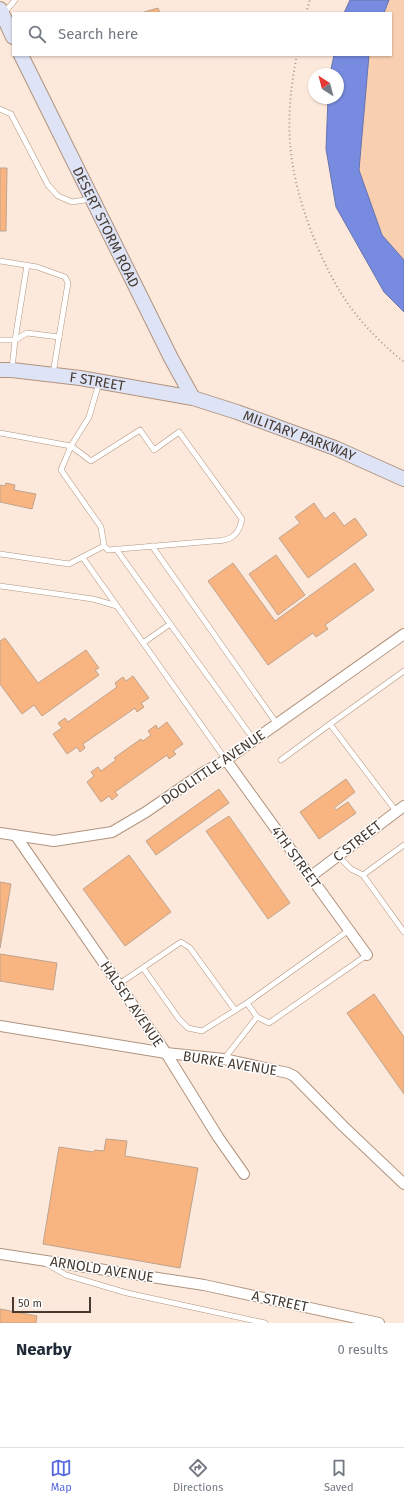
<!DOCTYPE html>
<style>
:root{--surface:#fff;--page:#f2f2f3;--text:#1f2937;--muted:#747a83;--line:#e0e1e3;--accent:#5668de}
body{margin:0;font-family:"Fira Sans",sans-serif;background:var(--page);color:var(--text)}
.compass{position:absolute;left:308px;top:68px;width:36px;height:36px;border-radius:50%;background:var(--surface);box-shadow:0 1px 3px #0004;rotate:324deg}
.scale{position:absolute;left:12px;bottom:10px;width:79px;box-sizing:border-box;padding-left:4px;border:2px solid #463a31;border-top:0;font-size:11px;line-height:14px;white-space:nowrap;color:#463a31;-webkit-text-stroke:3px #fff;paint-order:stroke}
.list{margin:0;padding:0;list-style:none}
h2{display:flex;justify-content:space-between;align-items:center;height:52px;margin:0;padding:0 16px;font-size:17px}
h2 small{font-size:13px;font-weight:400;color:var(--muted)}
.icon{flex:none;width:22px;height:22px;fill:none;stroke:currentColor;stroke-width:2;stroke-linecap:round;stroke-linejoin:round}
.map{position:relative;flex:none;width:404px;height:1323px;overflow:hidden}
.search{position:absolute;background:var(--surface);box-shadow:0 1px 3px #0004;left:12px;right:12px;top:12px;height:44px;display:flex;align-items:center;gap:10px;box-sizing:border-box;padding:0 14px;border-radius:0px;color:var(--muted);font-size:15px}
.sheet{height:124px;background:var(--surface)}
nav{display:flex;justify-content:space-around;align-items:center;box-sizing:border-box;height:56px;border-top:1px solid var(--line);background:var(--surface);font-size:11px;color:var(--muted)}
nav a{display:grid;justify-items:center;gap:2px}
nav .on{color:var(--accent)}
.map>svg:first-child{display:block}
.green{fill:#f8cfb0}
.water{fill:#778be0;stroke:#6873ac}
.building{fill:#f8b581;stroke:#c0a38d}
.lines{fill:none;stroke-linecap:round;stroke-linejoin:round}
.lane-casing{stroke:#b1947e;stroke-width:6}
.street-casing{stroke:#b1947e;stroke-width:12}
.secondary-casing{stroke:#b1947e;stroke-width:16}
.path{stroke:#a6968b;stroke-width:2;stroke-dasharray:1 3;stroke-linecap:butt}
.lane{stroke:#fff;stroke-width:5}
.street{stroke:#fff;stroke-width:10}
.secondary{stroke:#dee3f6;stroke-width:14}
.labels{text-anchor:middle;stroke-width:3;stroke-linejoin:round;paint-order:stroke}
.street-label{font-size:14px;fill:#463a31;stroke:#fff}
</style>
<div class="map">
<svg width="404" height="1323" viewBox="0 0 404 1323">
<rect width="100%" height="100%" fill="#fce9db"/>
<polygon class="green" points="389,0 404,0 404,260 382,235 359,170 369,55 391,55 391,13 384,13"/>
<g class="water">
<polygon points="350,0 389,0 384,13 344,13"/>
<polygon points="334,55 369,55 359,170 382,235 404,260 404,312 384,292 336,207 326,149 328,98 338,98 338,74 330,74"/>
</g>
<g class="building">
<polygon points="158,8 160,13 144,13 144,12"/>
<polygon points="0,168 7,168 6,231 0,231"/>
<polygon points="6,483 15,485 14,490 36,494 32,509 0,502 0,485 5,486"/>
<polygon points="314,503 325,519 334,512 344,526 355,518 367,535 308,578 279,538 300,523 295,517"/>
<polygon points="276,555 305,595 278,615 249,574"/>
<polygon points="233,563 275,621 355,563 374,590 325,625 328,629 316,637 313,633 268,665 208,581"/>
<polygon points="5,638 38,683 86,650 99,668 95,670 99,675 42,716 34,705 22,714 0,684 0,641"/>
<polygon points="133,676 149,698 141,703 144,707 137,712 135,708 83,744 85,748 80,752 77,747 67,754 53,734 62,728 58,723 65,718 68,722 117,687 115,683 123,677 126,681"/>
<polygon points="167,722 183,744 173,751 176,754 169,759 167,755 115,792 118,795 112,800 109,796 101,802 87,782 94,776 91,772 98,767 101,771 116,760 114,758 141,739 143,741 151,735 148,731 156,725 158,729"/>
<polygon points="346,779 355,792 334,808 336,810 348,802 356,813 319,839 300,812"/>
<polygon points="219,789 229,803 156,855 146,841"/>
<polygon points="229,816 290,903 268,919 206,831"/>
<polygon points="129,855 171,912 125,946 83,889"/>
<polygon points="0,882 11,884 0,948"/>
<polygon points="0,954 57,963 53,990 0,981"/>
<polygon points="374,994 404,1037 404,1094 347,1013"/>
<polygon points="106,1139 127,1141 125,1156 198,1168 180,1268 43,1244 59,1147 93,1152 95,1150 104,1151"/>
<polygon points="0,1309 37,1316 36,1323 0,1323"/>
</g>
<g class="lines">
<g class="lane-casing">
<g id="lane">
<polyline points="3,14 15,0"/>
<polyline points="0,109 11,114 48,185 58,196 72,202 91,199"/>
<polyline points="0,261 37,267 65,277 68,283 59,337 27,333 15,340 0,340"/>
<polyline points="12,369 15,340 27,265"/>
<polyline points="53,374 59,337"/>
<path d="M0,433L71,446L91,461L140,430L154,450L179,432L242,519C239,536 230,541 214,541L108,550L104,546L101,527L61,470L71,446L89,417L99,383"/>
<polyline points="152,546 277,724"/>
<polyline points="116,549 254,740"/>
<polyline points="0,554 69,564 104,546"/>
<polyline points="83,558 117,606"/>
<polyline points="0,586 93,599 117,606 226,760"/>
<polyline points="143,643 170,624"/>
<polyline points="281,760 330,724"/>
<polyline points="396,811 330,724 404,671"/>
<polyline points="338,856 351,869 363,875 404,932"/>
<polyline points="363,875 404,845"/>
<polyline points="143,968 179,1019 188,1028 202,1031 247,1003"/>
<polyline points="119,984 181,942 190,948 235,1010"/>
<polyline points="257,1017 247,1003 349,930"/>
<polyline points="224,1059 257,1017 269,1023 367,955"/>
<polyline points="47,1264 66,1275 127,1293 265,1323"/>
</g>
</g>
<g class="street-casing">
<g id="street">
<polyline points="226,760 367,955"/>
<polyline points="0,833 54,841 112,832 146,812 204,772 226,760 404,634"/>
<polyline points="16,836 166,1053 218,1137 244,1174"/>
<polyline points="310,877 404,806"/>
<polyline points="0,1026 166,1053 224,1059 288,1073 294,1076 343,1126 404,1184"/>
<polyline points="0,1254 204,1285 379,1323"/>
</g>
</g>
<g class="secondary-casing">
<g id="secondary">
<polyline points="0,9 13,37"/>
<path id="s1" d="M21,55L171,358L193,398"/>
<path id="s2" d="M0,370H12L80,378L193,398L237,412L335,448L404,479"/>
</g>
</g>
<g class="path">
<polyline points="306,13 310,0"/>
<path d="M297,55C291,84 288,113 290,142C293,194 321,267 351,308C366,328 385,347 404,362"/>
</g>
<use href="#lane" class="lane"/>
<use href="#street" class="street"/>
<use href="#secondary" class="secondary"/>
</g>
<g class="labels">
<g class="street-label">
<text dy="5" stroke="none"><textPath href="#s1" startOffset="192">DESERT STORM ROAD</textPath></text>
<text dy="5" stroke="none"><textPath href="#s2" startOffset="98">F STREET</textPath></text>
<text dy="5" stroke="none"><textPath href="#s2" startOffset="308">MILITARY PARKWAY</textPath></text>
<text transform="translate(213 767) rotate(-34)" y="5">DOOLITTLE AVENUE</text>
<text transform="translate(357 841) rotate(-38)" y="5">C STREET</text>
<text transform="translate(296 857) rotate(54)" y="5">4TH STREET</text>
<text transform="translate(132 1004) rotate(56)" y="5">HALSEY AVENUE</text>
<text transform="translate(230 1063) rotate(9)" y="5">BURKE AVENUE</text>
<text transform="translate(102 1269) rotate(9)" y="5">ARNOLD AVENUE</text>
<text transform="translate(280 1301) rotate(12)" y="5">A STREET</text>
</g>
</g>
</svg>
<svg class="compass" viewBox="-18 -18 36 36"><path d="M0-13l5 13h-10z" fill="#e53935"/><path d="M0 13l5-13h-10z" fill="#747a83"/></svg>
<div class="scale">50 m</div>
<div class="search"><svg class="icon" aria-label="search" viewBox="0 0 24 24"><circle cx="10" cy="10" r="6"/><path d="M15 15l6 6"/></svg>Search here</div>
</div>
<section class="sheet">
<h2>Nearby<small>0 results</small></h2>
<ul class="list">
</ul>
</section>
<nav>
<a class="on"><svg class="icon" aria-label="map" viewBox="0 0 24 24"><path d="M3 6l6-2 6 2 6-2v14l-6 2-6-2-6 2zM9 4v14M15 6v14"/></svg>Map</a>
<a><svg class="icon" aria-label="directions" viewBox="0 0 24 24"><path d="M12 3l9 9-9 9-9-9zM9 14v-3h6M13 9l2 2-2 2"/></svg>Directions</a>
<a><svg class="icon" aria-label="saved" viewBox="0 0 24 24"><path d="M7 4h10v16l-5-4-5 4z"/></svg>Saved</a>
</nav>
